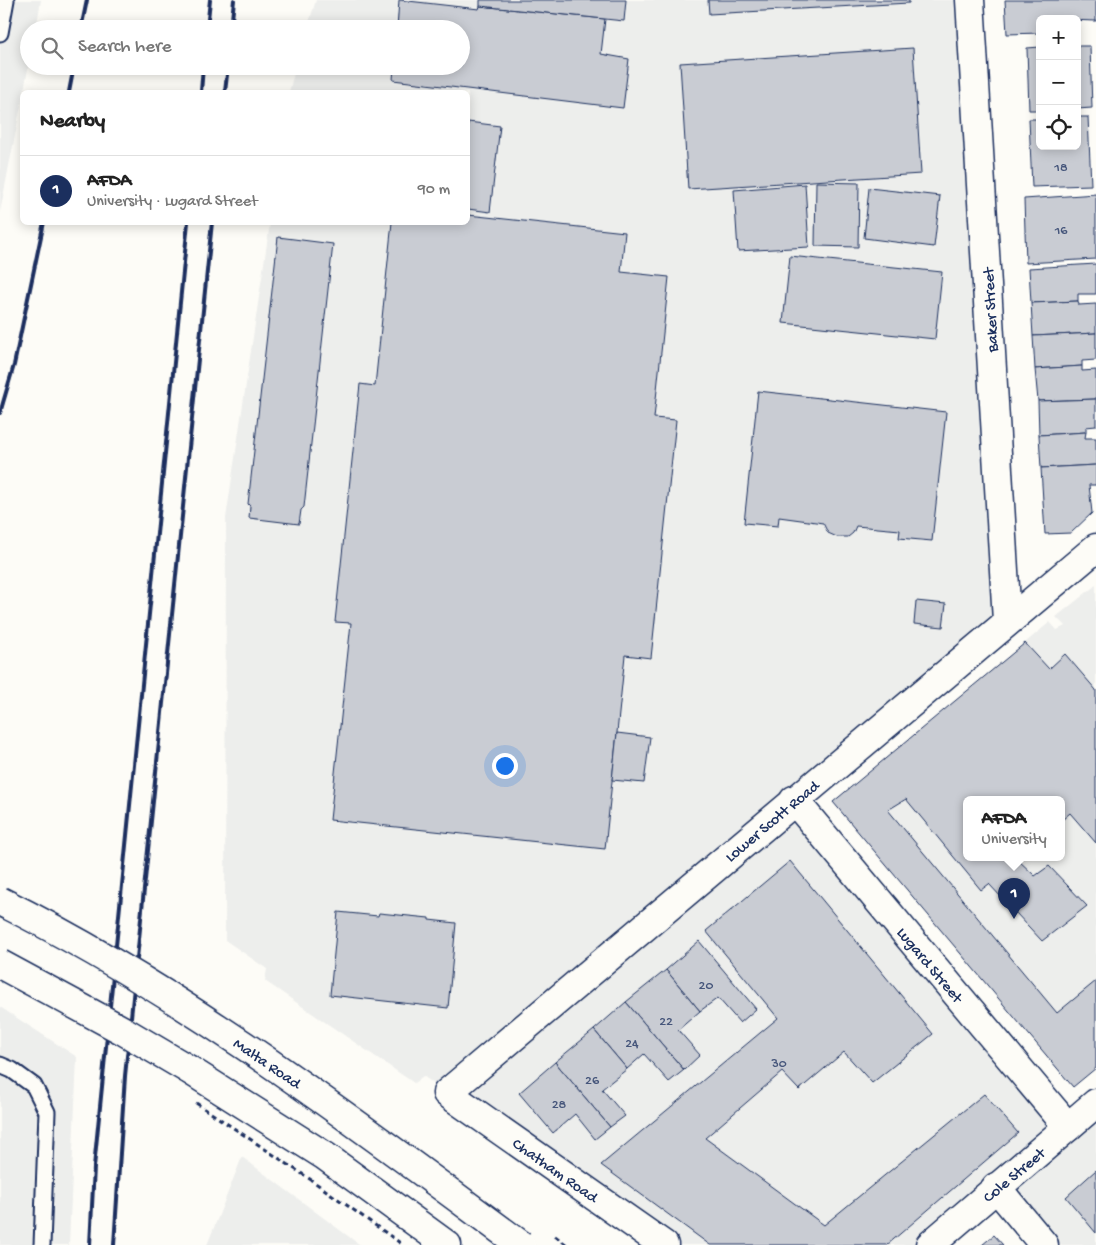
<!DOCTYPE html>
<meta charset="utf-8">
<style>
:root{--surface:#fff;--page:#f6f6f6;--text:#222;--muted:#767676;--line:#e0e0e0;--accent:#1b2f5e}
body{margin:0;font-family:"Gochi Hand",sans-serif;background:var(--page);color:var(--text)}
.controls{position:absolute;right:15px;top:15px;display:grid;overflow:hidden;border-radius:8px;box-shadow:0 2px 12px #0003}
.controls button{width:45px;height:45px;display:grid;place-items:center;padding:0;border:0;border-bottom:1px solid var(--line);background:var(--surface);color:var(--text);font:25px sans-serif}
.you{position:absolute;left:504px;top:765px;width:18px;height:18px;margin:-12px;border:4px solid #fff;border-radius:50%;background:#1a73e8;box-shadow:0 0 0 8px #1a73e833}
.badge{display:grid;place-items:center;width:32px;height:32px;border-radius:50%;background:var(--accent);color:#fff;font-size:16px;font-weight:700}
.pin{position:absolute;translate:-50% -41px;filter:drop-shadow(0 1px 2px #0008)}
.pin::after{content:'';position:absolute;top:26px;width:18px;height:15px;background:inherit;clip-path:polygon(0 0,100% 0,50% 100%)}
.popup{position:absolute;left:963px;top:796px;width:102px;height:65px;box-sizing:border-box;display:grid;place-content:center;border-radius:8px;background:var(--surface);filter:drop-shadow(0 1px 4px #0005);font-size:16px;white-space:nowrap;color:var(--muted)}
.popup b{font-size:19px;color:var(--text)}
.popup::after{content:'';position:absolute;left:50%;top:100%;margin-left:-10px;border:10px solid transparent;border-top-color:var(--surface)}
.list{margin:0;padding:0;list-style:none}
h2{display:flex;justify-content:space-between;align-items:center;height:65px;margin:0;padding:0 20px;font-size:21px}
h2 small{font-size:16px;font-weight:400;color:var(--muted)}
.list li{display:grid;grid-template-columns:32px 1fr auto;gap:15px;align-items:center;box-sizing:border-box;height:70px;padding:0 20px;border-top:1px solid var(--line)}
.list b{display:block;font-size:19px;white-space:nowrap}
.list p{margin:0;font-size:16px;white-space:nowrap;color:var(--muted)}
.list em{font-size:16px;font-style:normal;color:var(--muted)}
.icon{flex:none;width:28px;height:28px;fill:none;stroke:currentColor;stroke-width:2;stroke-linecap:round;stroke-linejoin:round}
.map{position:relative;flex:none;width:1096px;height:1245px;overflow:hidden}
.search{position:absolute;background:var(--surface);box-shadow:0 2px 12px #0003;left:20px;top:20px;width:450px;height:55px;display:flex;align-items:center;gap:12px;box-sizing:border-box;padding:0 18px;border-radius:28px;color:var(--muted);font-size:19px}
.panel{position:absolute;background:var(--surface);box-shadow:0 2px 12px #0003;left:20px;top:90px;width:450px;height:135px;border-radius:8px}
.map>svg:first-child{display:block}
.built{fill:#edeeec;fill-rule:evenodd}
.building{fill:#c9ccd3;stroke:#1b2f5e}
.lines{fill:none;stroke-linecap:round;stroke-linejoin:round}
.service-casing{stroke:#1b2f5e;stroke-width:19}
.minor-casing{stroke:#1b2f5e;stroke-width:31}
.primary-casing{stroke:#1b2f5e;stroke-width:31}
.service{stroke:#fdfcf7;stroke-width:15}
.minor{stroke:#fdfcf7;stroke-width:28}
.primary{stroke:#fdfcf7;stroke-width:28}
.rail{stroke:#1b2f5e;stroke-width:4}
.primary-bridge-casing{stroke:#1b2f5e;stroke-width:31;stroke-linecap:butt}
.path-bridge{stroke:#1b2f5e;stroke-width:3;stroke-dasharray:5 4;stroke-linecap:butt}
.primary-bridge{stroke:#fdfcf7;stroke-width:28}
.labels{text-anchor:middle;stroke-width:4;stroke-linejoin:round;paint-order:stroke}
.number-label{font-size:14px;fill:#46567b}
.street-label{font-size:16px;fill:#1b2f5e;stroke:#fdfcf7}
</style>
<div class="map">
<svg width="1096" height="1245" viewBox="0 0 1096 1245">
<rect width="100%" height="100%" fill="#fdfcf7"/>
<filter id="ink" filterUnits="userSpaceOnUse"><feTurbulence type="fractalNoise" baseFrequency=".02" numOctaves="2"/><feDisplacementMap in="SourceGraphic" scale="10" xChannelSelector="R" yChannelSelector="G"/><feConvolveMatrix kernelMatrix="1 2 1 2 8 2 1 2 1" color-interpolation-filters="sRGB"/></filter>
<g filter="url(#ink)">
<g class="built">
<polygon points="0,0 41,0 36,29 29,29 29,64 0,212"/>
<polygon points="316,0 970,0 1007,621 795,800 1067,1127 1096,1103 1096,1245 1044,1245 996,1188 930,1245 664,1245 423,1076 414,1083 265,981 267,969 225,940 226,518 270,223 468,222 468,92 289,92 296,66 461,66 461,29 307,29"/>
<path d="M1096,585V1068L1073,1087L833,802L1050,622L1057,630L1065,626L1056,617ZM966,800H1062V858H966Z"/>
<polygon points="0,1007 77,1057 69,1245 0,1245"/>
<polygon points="242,1157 360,1245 207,1245"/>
</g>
<g class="building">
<polygon points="399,0 479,9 480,6 605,19 601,54 629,59 623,108 393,80 394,66 461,66 461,29 397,29"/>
<polygon points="480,0 626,0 624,21 480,6"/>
<polygon points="708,0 909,0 909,3 709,14"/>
<polygon points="1005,0 1096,0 1096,21 1040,19 1040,33 1007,34"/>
<polygon points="1077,46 1090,46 1092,108 1077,109"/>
<polygon points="1040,47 1040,110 1029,110 1027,48"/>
<polygon points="913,48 921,174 688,189 680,63"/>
<polygon points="1077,117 1088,117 1091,185 1032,187 1029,119 1040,119 1040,146 1077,146"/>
<polygon points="468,122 500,126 490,212 468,209"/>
<polygon points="816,182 859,183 858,247 815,246"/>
<polygon points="805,184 809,247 738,251 734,190"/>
<polygon points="869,188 940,196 934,247 864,238"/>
<polygon points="1096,194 1096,259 1026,263 1024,199"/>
<polygon points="468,215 625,232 621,272 669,277 654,418 676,420 651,658 625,655 605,849 330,820 351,623 335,622 360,384 375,386 392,222 468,222"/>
<polygon points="278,237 333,244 304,507 301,510 299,524 249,518 250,506 248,504"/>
<polygon points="790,256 942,272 935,339 783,323"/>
<polygon points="1096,264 1096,294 1078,294 1078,301 1031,303 1029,268"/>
<polygon points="1078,301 1079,305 1096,304 1096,333 1033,336 1031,303"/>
<polygon points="1096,333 1096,360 1082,361 1082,366 1035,369 1033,336"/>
<polygon points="1082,366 1082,371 1096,370 1096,399 1038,401 1035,369"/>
<polygon points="758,391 946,412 932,541 899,538 900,530 856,526 853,533 848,537 837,537 828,533 823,523 779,517 778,526 744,523"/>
<polygon points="1096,399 1096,426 1086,427 1086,432 1039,435 1038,401"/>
<polygon points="1086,432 1085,438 1096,438 1096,465 1041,468 1039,435"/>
<polygon points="1096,465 1096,485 1089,485 1092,513 1071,533 1045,534 1041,468"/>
<polygon points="916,601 946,604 943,627 914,624"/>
<polygon points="1025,643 1049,669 1065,654 1096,690 1096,843 1070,813 1062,820 1062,800 966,800 966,858 1016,858 1035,876 1049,866 1087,906 1042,941 989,884 981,890 906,799 888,810 1057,1013 1096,981 1096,1068 1073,1087 833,802"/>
<polygon points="617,733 650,737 644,783 612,780"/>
<polygon points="790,861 933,1034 872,1083 844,1052 799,1090 782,1072 705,1138 824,1225 984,1094 1018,1133 887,1245 710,1245 601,1165 778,1018 706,931"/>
<polygon points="338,912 378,916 379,913 429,918 429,920 456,923 448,1008 330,995"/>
<polygon points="699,941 756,1009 740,1023 718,998 700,1011 666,970"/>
<polygon points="666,970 700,1011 678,1030 700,1055 684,1070 626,1002"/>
<polygon points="626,1002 684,1070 669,1082 644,1054 627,1069 594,1030"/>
<polygon points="594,1030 627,1069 602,1089 625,1116 610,1127 555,1062"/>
<polygon points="555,1062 610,1127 595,1139 575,1114 553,1133 519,1093"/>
<polygon points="1096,1170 1096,1233 1066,1197"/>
<polygon points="994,1235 1003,1245 982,1245"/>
</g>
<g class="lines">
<g class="service-casing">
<g id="service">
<polyline points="0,33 6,0"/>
<polyline points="0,1065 12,1070 34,1086 47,1112 42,1245"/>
</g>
</g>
<g class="minor-casing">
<g id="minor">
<polyline points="970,0 1007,621"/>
<polyline points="794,800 1068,1127"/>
<polyline points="996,1187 1044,1245"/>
<polyline points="664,1245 447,1093 1096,548"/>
<polyline points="930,1245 1096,1103"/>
</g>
</g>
<g class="primary-casing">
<polyline id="primary" points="188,1069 325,1156 447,1245"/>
</g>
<use href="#service" class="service"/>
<use href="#minor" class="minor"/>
<use href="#primary" class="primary"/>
<g class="rail">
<polyline points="81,29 87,0"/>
<polyline points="207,29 210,0"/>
<polyline points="231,29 234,0"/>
<polyline points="69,92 74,66"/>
<polyline points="201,92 203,66"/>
<polyline points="225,92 228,66"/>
<polyline points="0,413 14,365 44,222"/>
<polyline points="90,1245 94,1167 188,222"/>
<polyline points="114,1245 125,1076 212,222"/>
</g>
<g class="primary-bridge-casing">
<g id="primary-bridge">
<path d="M0,901C187,994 354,1122 521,1245"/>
<polyline points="0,964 122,1030 188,1069"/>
</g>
</g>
<g class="path-bridge">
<polyline points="196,1103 307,1177 403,1245"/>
<polyline points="555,1236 567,1245"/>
</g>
<use href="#primary-bridge" class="primary-bridge"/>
</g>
</g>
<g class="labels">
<g class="number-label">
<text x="1061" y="171">18</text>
<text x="1061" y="234">16</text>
<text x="706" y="989">20</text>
<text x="666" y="1025">22</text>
<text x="632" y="1047">24</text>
<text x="779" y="1067">30</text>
<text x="592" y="1084">26</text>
<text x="559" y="1108">28</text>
</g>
<g class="street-label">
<text transform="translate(989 310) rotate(-93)" y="6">Baker Street</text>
<text transform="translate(771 820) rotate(-40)" y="6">Lower Scott Road</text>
<text transform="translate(931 964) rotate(50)" y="6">Lugard Street</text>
<text transform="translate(268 1062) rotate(34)" y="6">Malta Road</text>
<text transform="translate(556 1169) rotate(35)" y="6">Chatham Road</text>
<text transform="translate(1013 1174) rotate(-40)" y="6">Cole Street</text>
</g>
</g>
</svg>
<div class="controls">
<button>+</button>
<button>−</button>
<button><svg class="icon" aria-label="locate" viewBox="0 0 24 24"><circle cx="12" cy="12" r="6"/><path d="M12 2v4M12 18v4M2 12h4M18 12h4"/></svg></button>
</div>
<div class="you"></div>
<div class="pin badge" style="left:1014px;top:919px">1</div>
<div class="popup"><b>AFDA</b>University</div>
<div class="search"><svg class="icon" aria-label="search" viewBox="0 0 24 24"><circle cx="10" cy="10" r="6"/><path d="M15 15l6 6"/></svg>Search here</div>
<section class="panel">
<h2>Nearby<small></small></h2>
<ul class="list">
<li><span class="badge">1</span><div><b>AFDA</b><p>University · Lugard Street</p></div><em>90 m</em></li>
</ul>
</section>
</div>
